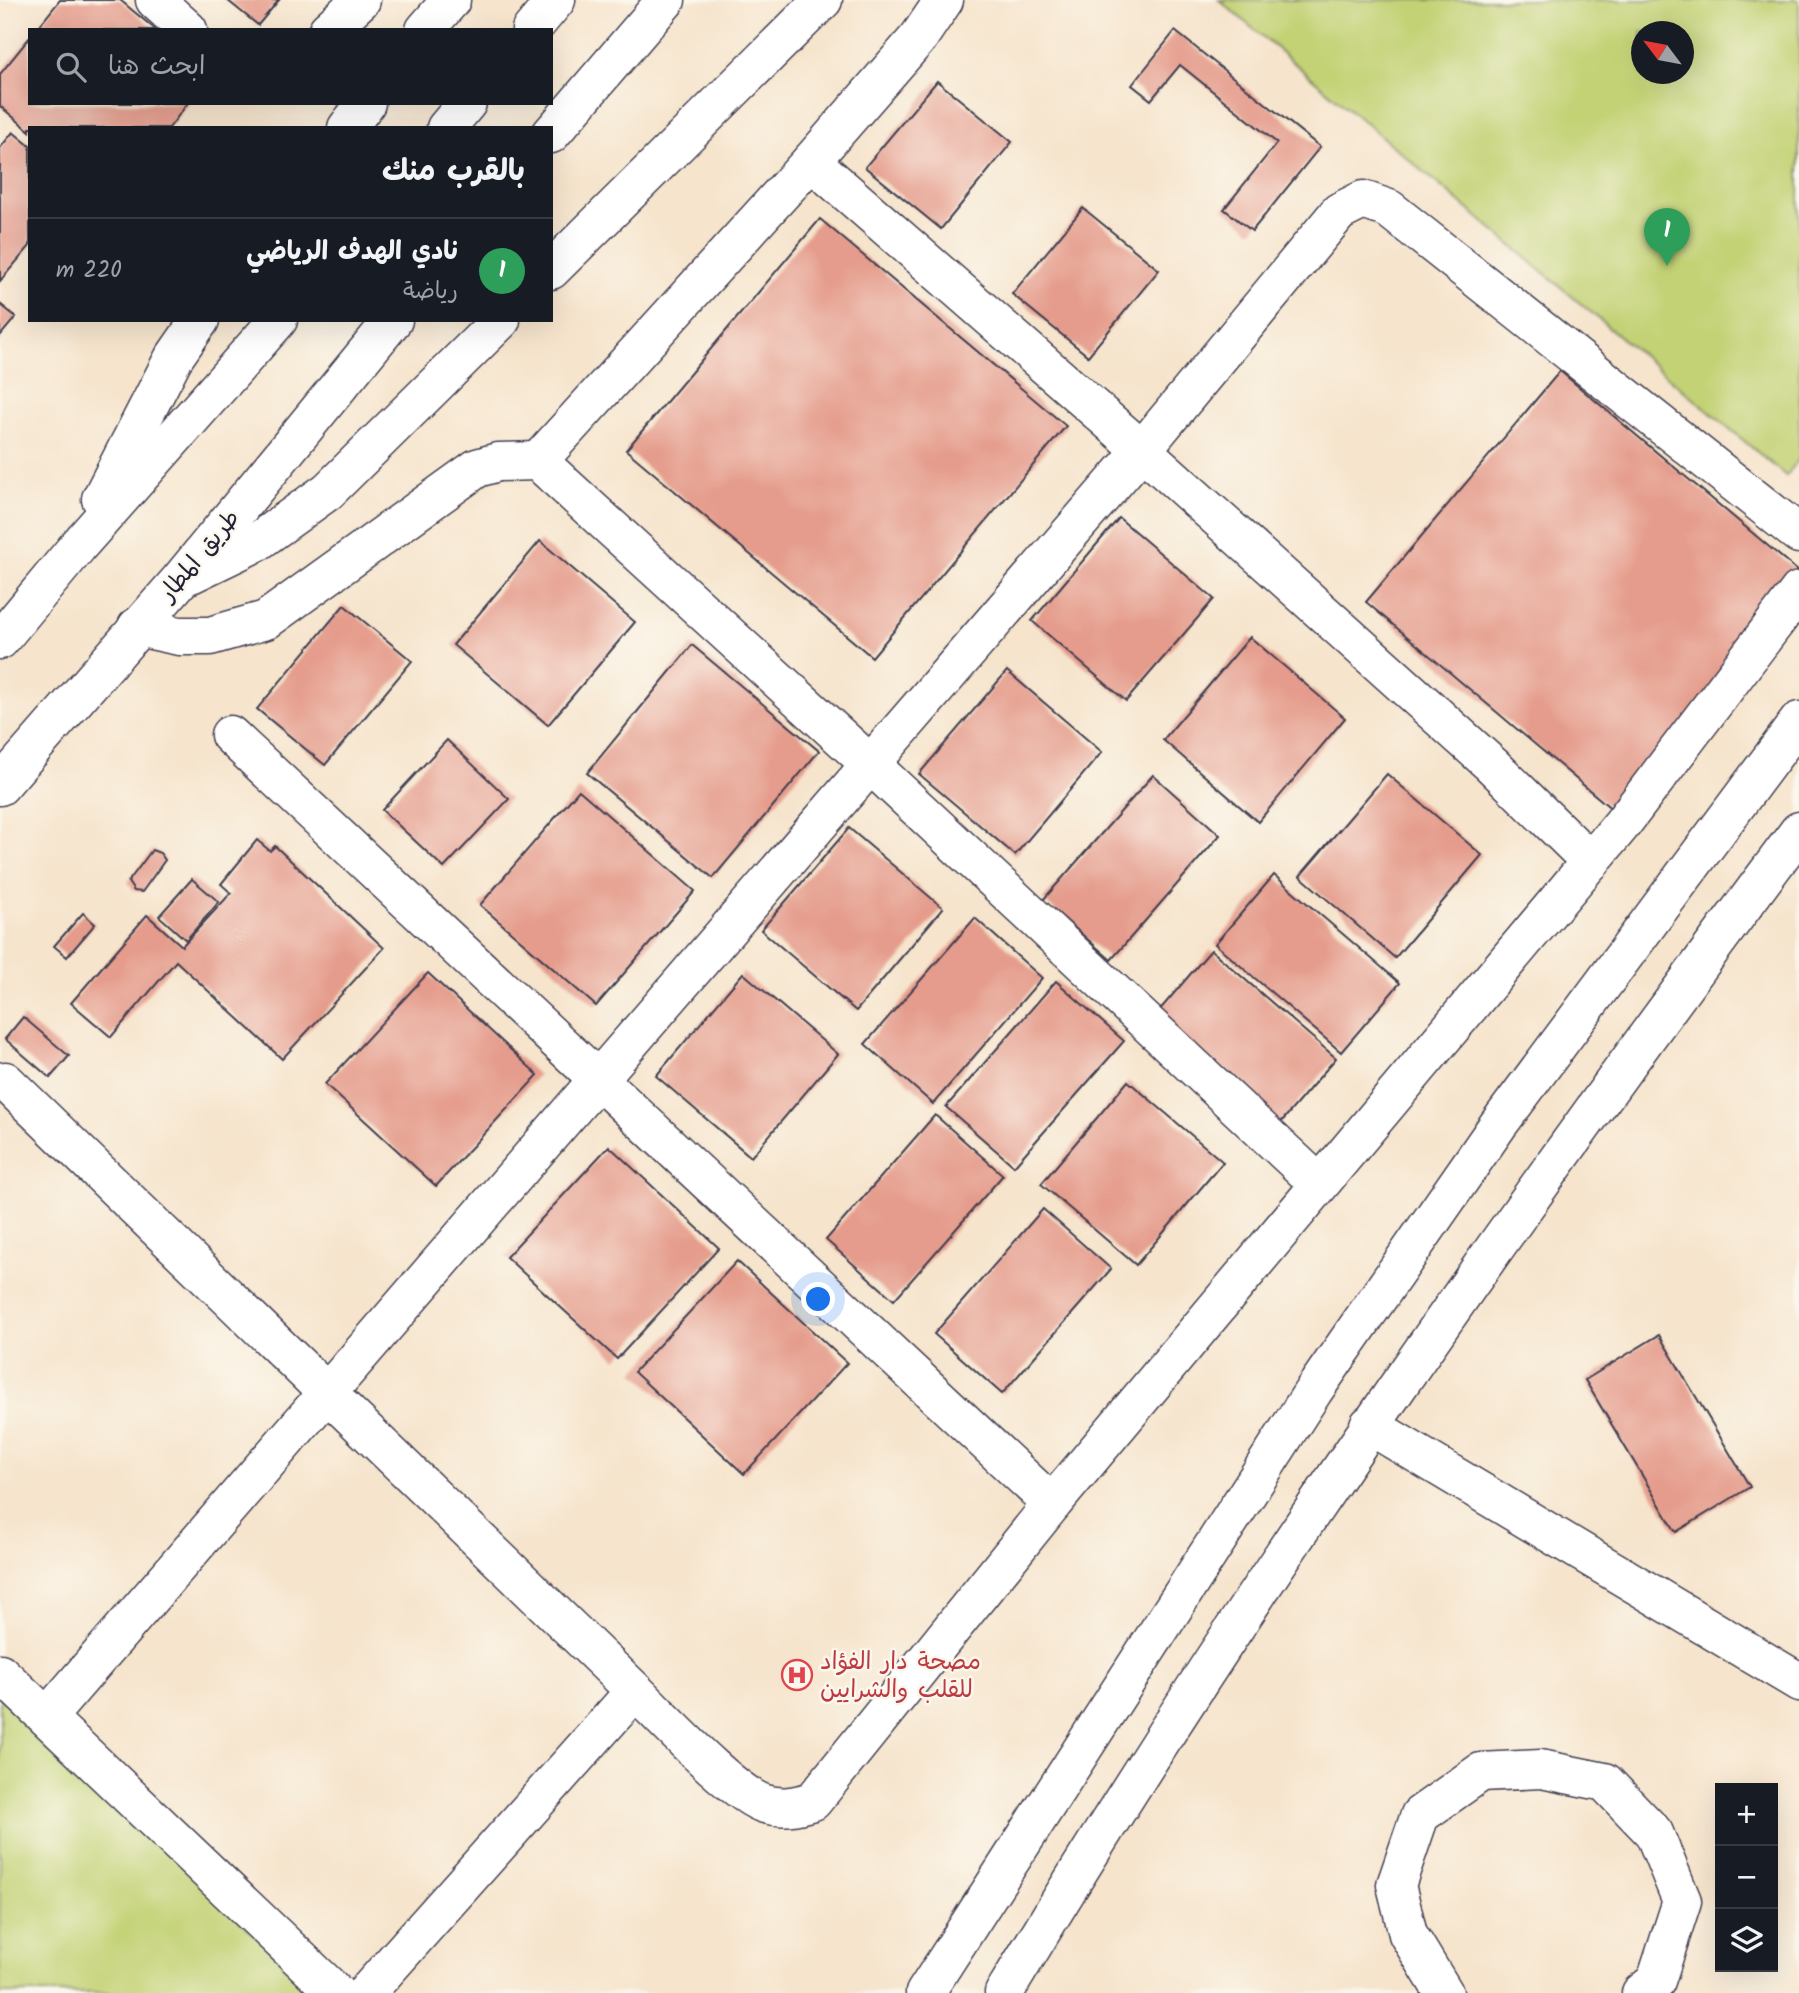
<!DOCTYPE html>
<html lang="ar">
<meta charset="utf-8">
<style>
:root{--surface:#171b24;--page:#242831;--text:#f1f3f6;--muted:#9ea1a6;--line:#363941;--accent:#1a73e8}
body{margin:0;font-family:Kalam,"Playpen Sans Arabic",sans-serif;background:var(--page);color:var(--text);direction:rtl}
.controls{position:absolute;right:21px;bottom:21px;display:grid;overflow:hidden;border-radius:0px;box-shadow:0 7px 28px #0002}
.controls button{width:63px;height:63px;display:grid;place-items:center;padding:0;border:0;border-bottom:2px solid var(--line);background:var(--surface);color:var(--text);font:35px sans-serif}
.compass{position:absolute;left:1631px;top:21px;width:63px;height:63px;border-radius:50%;background:var(--surface);box-shadow:0 7px 28px #0002;rotate:302deg}
.you{position:absolute;left:819px;top:1300px;width:24px;height:24px;margin:-18px;border:5px solid #fff;border-radius:50%;background:#1a73e8;box-shadow:0 0 0 10px #1a73e833}
.badge{display:grid;place-items:center;width:46px;height:46px;border-radius:50%;background:var(--accent);color:#fff;font-size:23px;font-weight:700}
.pin{position:absolute;translate:-50% -58px;filter:drop-shadow(0 2px 4px #0008)}
.pin::after{content:'';position:absolute;top:37px;width:24px;height:21px;background:inherit;clip-path:polygon(0 0,100% 0,50% 100%)}
.list{margin:0;padding:0;list-style:none}
h2{display:flex;justify-content:space-between;align-items:center;height:91px;margin:0;padding:0 28px;font-size:30px}
h2 small{font-size:23px;font-weight:400;color:var(--muted)}
.list li{display:grid;grid-template-columns:46px 1fr auto;gap:21px;align-items:center;box-sizing:border-box;height:105px;padding:0 28px;border-top:2px solid var(--line)}
.list b{display:block;font-size:26px;white-space:nowrap}
.list p{margin:0;font-size:23px;white-space:nowrap;color:var(--muted)}
.list em{font-size:23px;font-style:normal;color:var(--muted)}
.icon{flex:none;width:38px;height:38px;fill:none;stroke:currentColor;stroke-width:2;stroke-linecap:round;stroke-linejoin:round}
.map{position:relative;flex:none;width:1799px;height:1993px;overflow:hidden;direction:ltr}
.search{position:absolute;background:var(--surface);box-shadow:0 7px 28px #0002;left:28px;top:28px;width:525px;height:77px;display:flex;align-items:center;gap:18px;box-sizing:border-box;padding:0 24px;border-radius:0px;color:var(--muted);font-size:26px}
.panel{position:absolute;background:var(--surface);box-shadow:0 7px 28px #0002;left:28px;top:126px;width:525px;height:196px;border-radius:0px;direction:rtl}
.map>svg:first-child{display:block}
.green{fill:#c3d275;stroke:#727a58;stroke-width:2;fill-rule:evenodd}
.building{fill:#e59c8c}
.lines{fill:none;stroke-linecap:round;stroke-linejoin:round}
.street-casing{stroke:#423f51;stroke-width:41}
.secondary-casing{stroke:#423f51;stroke-width:41}
.primary-casing{stroke:#423f51;stroke-width:41}
.highway-casing{stroke:#423f51;stroke-width:41}
.street{stroke:#fff;stroke-width:38}
.secondary{stroke:#fff;stroke-width:38}
.primary{stroke:#fff;stroke-width:38}
.highway{stroke:#fff;stroke-width:38}
.labels{text-anchor:middle;stroke-width:5;stroke-linejoin:round;paint-order:stroke}
.street-label{font-size:24px;fill:#22223b;stroke:#fbf7ec}
.health-label{font-size:24px;fill:#be3a42;stroke:#fbf7ec;text-anchor:start}
</style>
<div class="map">
<svg width="1799" height="1993" viewBox="0 0 1799 1993">
<rect width="100%" height="100%" fill="#fbf7ec"/>
<filter id="ink" filterUnits="userSpaceOnUse"><feTurbulence type="fractalNoise" baseFrequency=".0143" numOctaves="2"/><feDisplacementMap in="SourceGraphic" scale="14" xChannelSelector="R" yChannelSelector="G"/><feConvolveMatrix kernelMatrix="1 2 1 2 8 2 1 2 1" color-interpolation-filters="sRGB"/></filter>
<filter id="wash" filterUnits="userSpaceOnUse"><feTurbulence type="fractalNoise" baseFrequency=".00686" numOctaves="4" result="noise"/><feDisplacementMap in="SourceGraphic" scale="28" xChannelSelector="R" yChannelSelector="G"/><feGaussianBlur stdDeviation="1.57" result="paint"/><feColorMatrix in="noise" values="0 0 0 0 0 0 0 0 0 0 0 0 0 0 0 0 0 1.4 0 .05"/><feComposite in="paint" operator="in"/></filter>
<g filter="url(#wash)">
<rect width="100%" height="100%" fill="#f6e4cc"/>
<g class="green">
<path d="M1219,0H1799V459L1786,476ZM1642,32H1684V74H1642Z"/>
<polygon points="0,1689 315,1993 0,1993"/>
</g>
<g id="blocks">
<g class="building">
<polygon points="60,0 120,0 156,30 36,30"/>
<polygon points="227,0 279,0 258,25"/>
<polygon points="1175,31 1320,147 1252,231 1224,209 1277,143 1180,65 1151,100 1132,85"/>
<polygon points="30,37 30,103 188,103 169,128 30,128 30,131 0,106 0,74"/>
<polygon points="937,81 1012,142 941,229 865,167"/>
<polygon points="13,132 30,146 30,246 0,281 0,148"/>
<polygon points="1083,208 1159,270 1088,356 1012,294"/>
<polygon points="820,219 1066,426 872,657 626,450"/>
<polygon points="0,304 16,317 0,336"/>
<polygon points="1560,371 1799,572 1799,588 1613,810 1366,602"/>
<polygon points="1119,518 1214,599 1126,701 1032,621"/>
<polygon points="540,541 635,622 548,725 453,645"/>
<polygon points="344,605 412,661 325,765 257,709"/>
<polygon points="1250,637 1345,718 1258,822 1163,740"/>
<polygon points="692,645 819,751 713,878 587,773"/>
<polygon points="1007,671 1102,752 1015,855 919,774"/>
<polygon points="447,740 509,799 444,868 382,810"/>
<polygon points="1387,774 1482,855 1395,958 1300,876"/>
<polygon points="1153,775 1220,835 1111,960 1043,900"/>
<polygon points="579,790 695,891 596,1006 480,905"/>
<polygon points="849,828 943,908 856,1011 761,930"/>
<polygon points="257,840 270,851 275,846 384,948 282,1059 176,961 111,1037 71,1003 147,915 182,946 231,893 221,884"/>
<polygon points="152,850 160,853 165,860 142,892 134,891 128,882"/>
<polygon points="1274,875 1400,983 1341,1052 1215,944"/>
<polygon points="192,879 219,902 186,940 159,916"/>
<polygon points="83,913 95,924 67,957 54,946"/>
<polygon points="975,918 1042,978 933,1104 865,1044"/>
<polygon points="1211,950 1336,1058 1277,1127 1152,1019"/>
<polygon points="428,973 538,1075 436,1186 325,1084"/>
<polygon points="743,973 838,1054 751,1157 656,1076"/>
<polygon points="1056,981 1124,1041 1014,1166 946,1107"/>
<polygon points="23,1017 69,1056 50,1078 5,1039"/>
<polygon points="1128,1081 1223,1162 1136,1265 1041,1184"/>
<polygon points="935,1115 1003,1175 894,1300 826,1240"/>
<polygon points="609,1146 719,1248 617,1359 506,1257"/>
<polygon points="1043,1209 1111,1269 1002,1394 934,1334"/>
<polygon points="737,1261 847,1363 744,1474 634,1372"/>
<polygon points="1659,1335 1750,1487 1676,1532 1585,1380"/>
</g>
</g>
</g>
<g filter="url(#ink)">
<use href="#blocks" fill-opacity="0" stroke="#423f51" stroke-width="2"/>
<g class="lines">
<g class="street-casing">
<g id="street">
<polyline points="155,0 188,30"/>
<polyline points="328,30 361,0"/>
<polyline points="811,161 1142,450 1492,765 1591,862"/>
<polyline points="538,461 811,161 919,37 944,0"/>
<polyline points="137,627 179,636 210,636 266,620 477,468 498,462 538,461 869,763 1318,1183"/>
<polyline points="230,735 1052,1504 1622,824 1799,591"/>
<path d="M5,1081L635,1691C662,1717 734,1795 765,1804C782,1809 796,1806 813,1801L1052,1504"/>
<polyline points="1369,1425 1799,1682"/>
<polyline points="47,1717 1142,450 1339,212 1363,200 1389,209 1799,534"/>
<polyline points="366,1993 635,1691"/>
<polyline points="1444,1993 1408,1934 1396,1885 1420,1815 1481,1772 1541,1769 1605,1782 1654,1833 1682,1901 1656,1981 1641,1993"/>
</g>
</g>
<g class="secondary-casing">
<polyline id="secondary" points="0,1673 336,1993"/>
</g>
<g class="primary-casing">
<g id="primary">
<polyline points="925,1993 1314,1390 1498,1125 1799,721"/>
<path d="M1004,1993C1246,1591 1518,1207 1799,831"/>
</g>
</g>
<g class="highway-casing">
<g id="highway">
<polyline points="425,30 451,0"/>
<polyline points="531,30 556,0"/>
<polyline points="347,128 366,103"/>
<polyline points="446,128 467,103"/>
<polyline points="551,134 666,0"/>
<polyline points="551,270 823,0"/>
<polyline points="101,499 173,359 200,320"/>
<polyline points="191,574 257,542 328,491 501,320"/>
<polyline points="0,640 78,546 278,320"/>
<polyline points="0,786 180,580 393,320"/>
</g>
</g>
<use href="#street" class="street"/>
<use href="#secondary" class="secondary"/>
<use href="#primary" class="primary"/>
<use href="#highway" class="highway"/>
</g>
</g>
<defs>
<g id="hospital-ring" transform="scale(1.575)"><circle r="9.5" fill="#fbf7ec" stroke="#e0444e" stroke-width="1.5"/><path d="M-5-5h3v3.5h4V-5h3V5h-3V1.5h-4V5h-3Z" fill="#e0444e"/></g>
</defs>
<g fill-rule="evenodd">
<use href="#hospital-ring" x="797" y="1675"/>
</g>
<g class="labels">
<g class="street-label">
<text transform="translate(199 555) rotate(-50)" y="8">طريق المطار</text>
</g>
<g class="health-label">
<text x="820" y="1669">مصحة دار الفؤاد<tspan x="820" dy="28">للقلب والشرايين</tspan></text>
</g>
</g>
</svg>
<div class="controls">
<button>+</button>
<button>−</button>
<button><svg class="icon" aria-label="layers" viewBox="0 0 24 24"><path d="M12 4l9 5-9 5-9-5zM3 14l9 5 9-5"/></svg></button>
</div>
<svg class="compass" viewBox="-18 -18 36 36"><path d="M0-13l5 13h-10z" fill="#e53935"/><path d="M0 13l5-13h-10z" fill="#9ea1a6"/></svg>
<div class="you"></div>
<div class="pin badge" style="left:1667px;top:266px;background:#2e9e5b">1</div>
<div class="search"><svg class="icon" aria-label="search" viewBox="0 0 24 24"><circle cx="10" cy="10" r="6"/><path d="M15 15l6 6"/></svg>ابحث هنا</div>
<section class="panel">
<h2>بالقرب منك<small></small></h2>
<ul class="list">
<li><span class="badge" style="background:#2e9e5b">1</span><div><b>نادي الهدف الرياضي</b><p>رياضة</p></div><em>220 m</em></li>
</ul>
</section>
</div>
